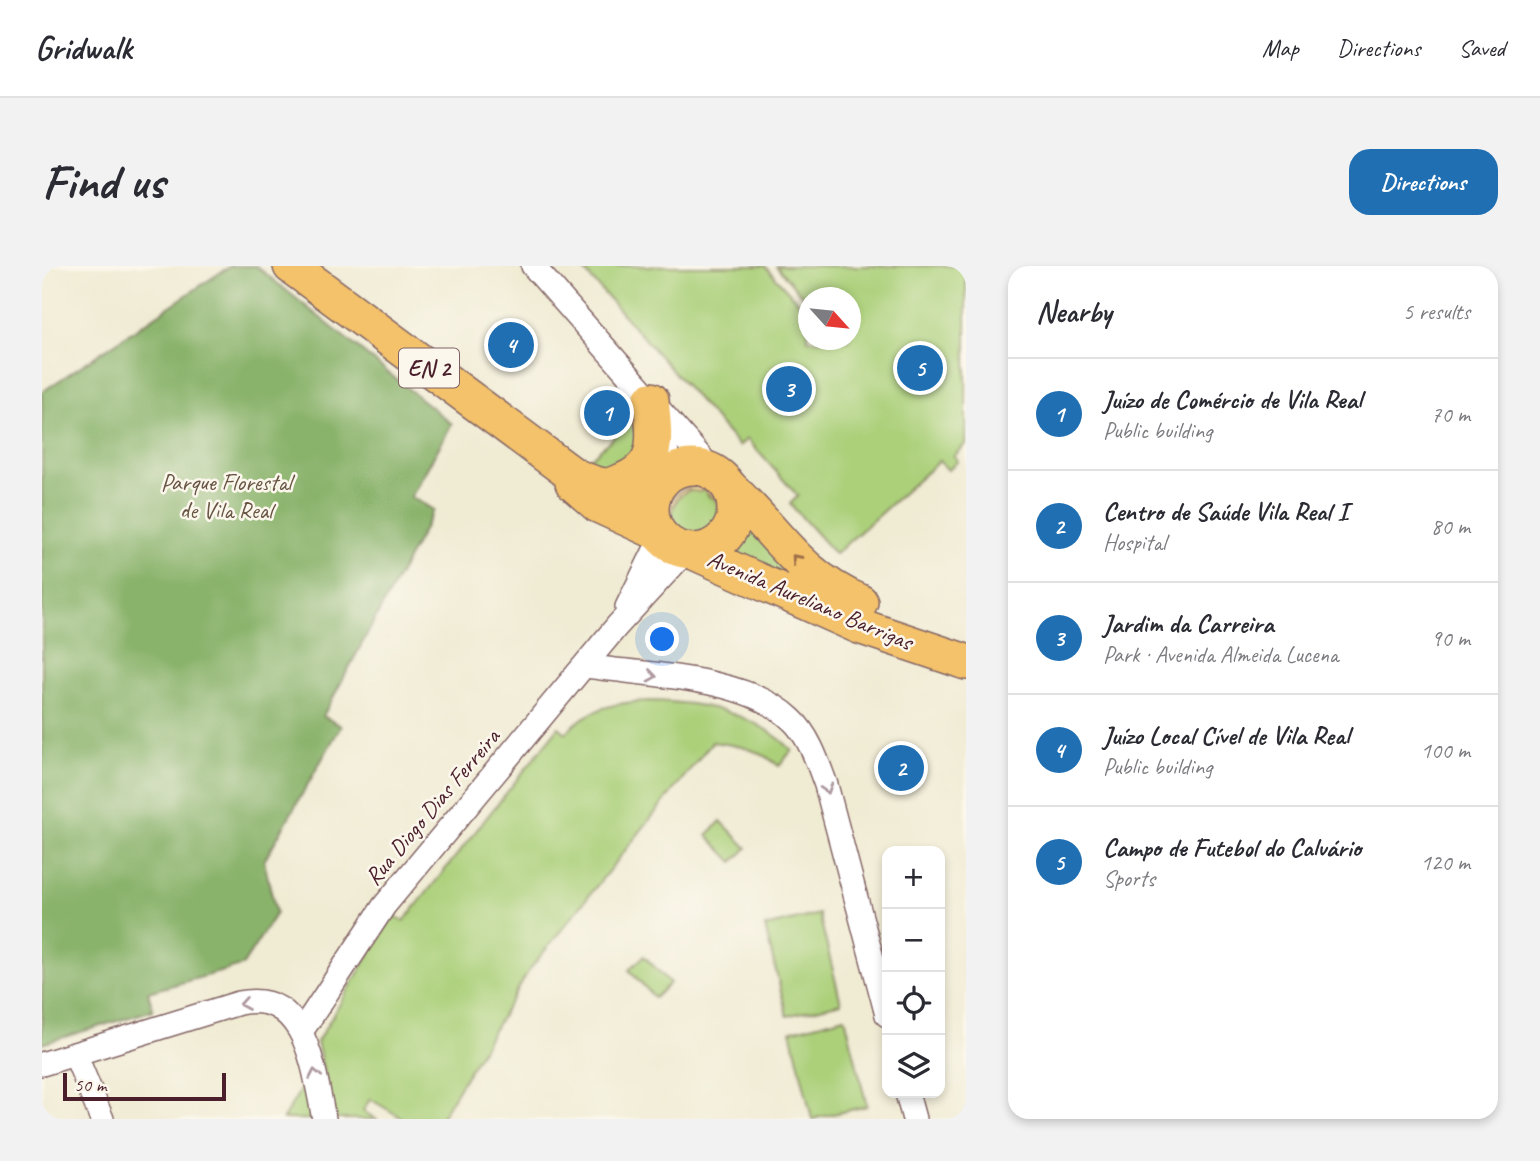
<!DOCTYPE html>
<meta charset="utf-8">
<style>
:root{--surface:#fff;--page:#f2f2f3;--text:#2b2b33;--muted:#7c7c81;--line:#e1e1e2;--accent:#1f6fb2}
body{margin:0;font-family:Caveat,sans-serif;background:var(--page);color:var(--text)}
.controls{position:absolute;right:21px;bottom:21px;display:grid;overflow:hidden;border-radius:14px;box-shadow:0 4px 10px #0003}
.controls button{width:63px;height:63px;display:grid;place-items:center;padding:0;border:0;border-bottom:2px solid var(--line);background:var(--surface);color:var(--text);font:35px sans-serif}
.compass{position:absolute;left:756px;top:21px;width:63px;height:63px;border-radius:50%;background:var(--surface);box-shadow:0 4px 10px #0003;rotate:117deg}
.scale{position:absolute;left:21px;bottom:18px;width:163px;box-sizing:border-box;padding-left:7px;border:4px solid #4a1f2b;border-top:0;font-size:19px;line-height:24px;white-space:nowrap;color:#4a1f2b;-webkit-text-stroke:5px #fbf7ec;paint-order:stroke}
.you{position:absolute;left:621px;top:374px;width:24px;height:24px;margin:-18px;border:5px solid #fff;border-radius:50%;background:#1a73e8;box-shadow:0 0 0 10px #1a73e833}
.badge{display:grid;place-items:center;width:46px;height:46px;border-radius:50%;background:var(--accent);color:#fff;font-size:23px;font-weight:700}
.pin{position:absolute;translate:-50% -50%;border:4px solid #fff;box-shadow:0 2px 7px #0006}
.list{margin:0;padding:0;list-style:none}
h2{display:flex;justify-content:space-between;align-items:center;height:91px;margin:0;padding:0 28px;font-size:30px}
h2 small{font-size:23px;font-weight:400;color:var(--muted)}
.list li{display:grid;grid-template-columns:46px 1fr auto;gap:21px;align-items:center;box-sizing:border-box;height:112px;padding:0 28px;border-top:2px solid var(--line)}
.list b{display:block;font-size:26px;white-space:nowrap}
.list p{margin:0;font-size:23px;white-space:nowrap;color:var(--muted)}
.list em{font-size:23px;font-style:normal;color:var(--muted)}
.icon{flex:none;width:38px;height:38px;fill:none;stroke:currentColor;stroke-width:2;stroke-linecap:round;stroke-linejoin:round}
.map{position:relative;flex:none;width:924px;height:853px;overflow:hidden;border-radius:21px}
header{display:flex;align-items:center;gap:42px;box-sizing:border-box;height:98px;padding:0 35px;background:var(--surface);border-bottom:2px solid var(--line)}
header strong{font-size:33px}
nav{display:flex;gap:38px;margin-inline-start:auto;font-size:24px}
.intro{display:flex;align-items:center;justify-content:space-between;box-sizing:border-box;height:168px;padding:0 42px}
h1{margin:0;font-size:49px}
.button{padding:18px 32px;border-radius:21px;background:var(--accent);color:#fff;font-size:24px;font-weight:700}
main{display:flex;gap:42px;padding:0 42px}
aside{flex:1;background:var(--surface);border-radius:21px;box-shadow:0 4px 10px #0003}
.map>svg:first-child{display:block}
.green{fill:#acd07a;stroke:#7b7852;stroke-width:2}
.forest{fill:#89b26a;stroke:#6a684a;stroke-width:2}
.sand{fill:#eeda9e;stroke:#9c7c64;stroke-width:2;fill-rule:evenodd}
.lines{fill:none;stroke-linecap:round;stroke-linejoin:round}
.street-casing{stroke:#846666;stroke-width:26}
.primary-casing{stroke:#846666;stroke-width:38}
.street{stroke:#fff;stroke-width:23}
.primary{stroke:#f4c26a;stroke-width:35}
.oneway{stroke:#9f704a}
.oneway2{stroke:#ae9aa0}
.labels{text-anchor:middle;stroke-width:5;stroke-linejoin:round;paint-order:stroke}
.shield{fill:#fbf7ec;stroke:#7f6065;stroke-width:2}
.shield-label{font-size:23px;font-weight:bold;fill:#4a1f2b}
.park-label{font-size:24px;fill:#675443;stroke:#fbf7ec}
.street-label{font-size:24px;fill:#4a1f2b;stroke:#fbf7ec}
</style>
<header>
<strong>Gridwalk</strong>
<nav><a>Map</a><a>Directions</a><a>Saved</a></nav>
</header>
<div class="intro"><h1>Find us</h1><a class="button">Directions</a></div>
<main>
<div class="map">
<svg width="924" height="853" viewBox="0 0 924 853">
<rect width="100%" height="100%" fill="#fbf7ec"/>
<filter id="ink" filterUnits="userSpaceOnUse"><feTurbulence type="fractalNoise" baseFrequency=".0143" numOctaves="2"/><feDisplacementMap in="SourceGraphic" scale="14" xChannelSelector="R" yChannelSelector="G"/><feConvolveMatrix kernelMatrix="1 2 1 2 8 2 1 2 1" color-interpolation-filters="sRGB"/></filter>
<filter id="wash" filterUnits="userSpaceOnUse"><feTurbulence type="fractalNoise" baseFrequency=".00686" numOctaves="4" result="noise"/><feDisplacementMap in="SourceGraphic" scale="28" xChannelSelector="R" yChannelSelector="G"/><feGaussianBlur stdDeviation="1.57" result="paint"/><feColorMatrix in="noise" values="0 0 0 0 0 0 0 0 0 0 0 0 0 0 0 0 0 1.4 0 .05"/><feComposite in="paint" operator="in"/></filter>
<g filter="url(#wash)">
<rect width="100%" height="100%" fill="#f0ebd3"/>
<g class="green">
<polygon points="538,0 723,0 766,47 766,74 808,74 808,32 766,32 766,36 734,0 924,0 924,178 912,190 916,195 906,204 897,195 793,288 748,238 756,230 705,173 697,180"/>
<path d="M600,153C613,175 601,206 573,209C562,210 551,204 541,199L574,169Z"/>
<polygon points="647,224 664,225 666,230 674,234 678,248 672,263 659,271 644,269 633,260 629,246 636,231"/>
<polygon points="707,259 763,323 694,293"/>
<path d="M607,435C659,436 712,446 750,484L737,500C717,483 696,479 670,476L488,703L398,853H362L328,833L321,845L334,853H292L275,776L351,649L362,655L517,461L524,467C546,442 575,436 607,435Z"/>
<polygon points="679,555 705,582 691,596 665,569"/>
<polygon points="777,648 799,737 745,750 723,661"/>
<polygon points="602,690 628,717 613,732 587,704"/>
<polygon points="803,751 825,840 770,853 749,765"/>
<polygon points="262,818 270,853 241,853"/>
</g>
<polygon class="forest" points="188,0 214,0 410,158 369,231 392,244 281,450 299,460 222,595 234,647 200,700 106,726 111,744 0,778 0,126"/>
<path class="sand" d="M652,219C672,222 691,241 676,262C649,303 594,235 652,219ZM646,224L657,226L661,224L674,234L678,249L672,263L659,271L645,269L633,259L630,243L635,232Z"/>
</g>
<g filter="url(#ink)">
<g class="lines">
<g class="street-casing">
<g id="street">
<polyline points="491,0 672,206"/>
<polyline points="621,163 626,194 624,210"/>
<polyline points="585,341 619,272"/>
<path d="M543,400C602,409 704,410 749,453C767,469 776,497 784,519L845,749"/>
<polyline points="259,766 342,640 575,360 644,285"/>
<polyline points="33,788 60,853"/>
<path d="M0,798L197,737C266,723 272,807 282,853"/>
<polyline points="865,827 872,853"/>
</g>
</g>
<g class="primary-casing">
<g id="primary">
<path d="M249,0L531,209C556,222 589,227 616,218"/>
<circle cx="651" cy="243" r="42"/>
<polyline points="531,217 556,239 615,266"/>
<path d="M572,218C619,203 613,176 609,134"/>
<path d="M687,221C734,264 756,310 818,336"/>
<polyline points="652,286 817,360 924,396"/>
</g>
</g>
<use href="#street" class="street"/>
<use href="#primary" class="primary"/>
</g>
<defs><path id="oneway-chevron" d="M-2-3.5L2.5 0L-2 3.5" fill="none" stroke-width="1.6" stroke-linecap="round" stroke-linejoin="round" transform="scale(1.75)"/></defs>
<use class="oneway" href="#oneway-chevron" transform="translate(754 293) rotate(-132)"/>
<g class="oneway2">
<use href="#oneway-chevron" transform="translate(610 410) rotate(8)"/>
<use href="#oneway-chevron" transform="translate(785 523) rotate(73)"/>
<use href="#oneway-chevron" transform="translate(202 738) rotate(170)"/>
<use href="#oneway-chevron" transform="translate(273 808) rotate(-101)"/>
</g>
</g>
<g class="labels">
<rect class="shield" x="357" y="82.5" width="60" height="39" rx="5"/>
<g class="shield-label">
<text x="387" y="110">EN 2</text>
</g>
<g class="park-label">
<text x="184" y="224">Parque Florestal<tspan x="184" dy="28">de Vila Real</tspan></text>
</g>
<g class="street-label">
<text transform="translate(768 334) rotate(23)" y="8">Avenida Aureliano Barrigas</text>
<text transform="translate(390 541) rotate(-50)" y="8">Rua Diogo Dias Ferreira</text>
</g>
</g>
</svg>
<div class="controls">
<button>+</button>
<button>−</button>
<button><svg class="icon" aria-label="locate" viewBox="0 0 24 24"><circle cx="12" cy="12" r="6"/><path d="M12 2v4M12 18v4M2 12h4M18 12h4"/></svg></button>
<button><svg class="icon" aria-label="layers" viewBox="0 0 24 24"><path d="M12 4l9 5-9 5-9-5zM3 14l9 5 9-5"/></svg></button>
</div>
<svg class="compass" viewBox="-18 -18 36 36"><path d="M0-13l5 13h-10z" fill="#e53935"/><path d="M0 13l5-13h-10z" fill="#7c7c81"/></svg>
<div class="scale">50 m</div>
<div class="you"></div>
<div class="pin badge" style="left:565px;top:147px">1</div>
<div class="pin badge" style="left:859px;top:502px">2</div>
<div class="pin badge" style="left:747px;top:123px">3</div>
<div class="pin badge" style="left:469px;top:79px">4</div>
<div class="pin badge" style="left:878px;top:102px">5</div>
</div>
<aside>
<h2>Nearby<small>5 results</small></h2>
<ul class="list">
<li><span class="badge">1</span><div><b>Juízo de Comércio de Vila Real</b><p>Public building</p></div><em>70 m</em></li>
<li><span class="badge">2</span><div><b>Centro de Saúde Vila Real I</b><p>Hospital</p></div><em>80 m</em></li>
<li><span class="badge">3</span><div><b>Jardim da Carreira</b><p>Park · Avenida Almeida Lucena</p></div><em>90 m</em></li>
<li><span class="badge">4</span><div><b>Juízo Local Cível de Vila Real</b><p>Public building</p></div><em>100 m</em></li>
<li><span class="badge">5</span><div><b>Campo de Futebol do Calvário</b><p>Sports</p></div><em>120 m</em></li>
</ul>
</aside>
</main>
